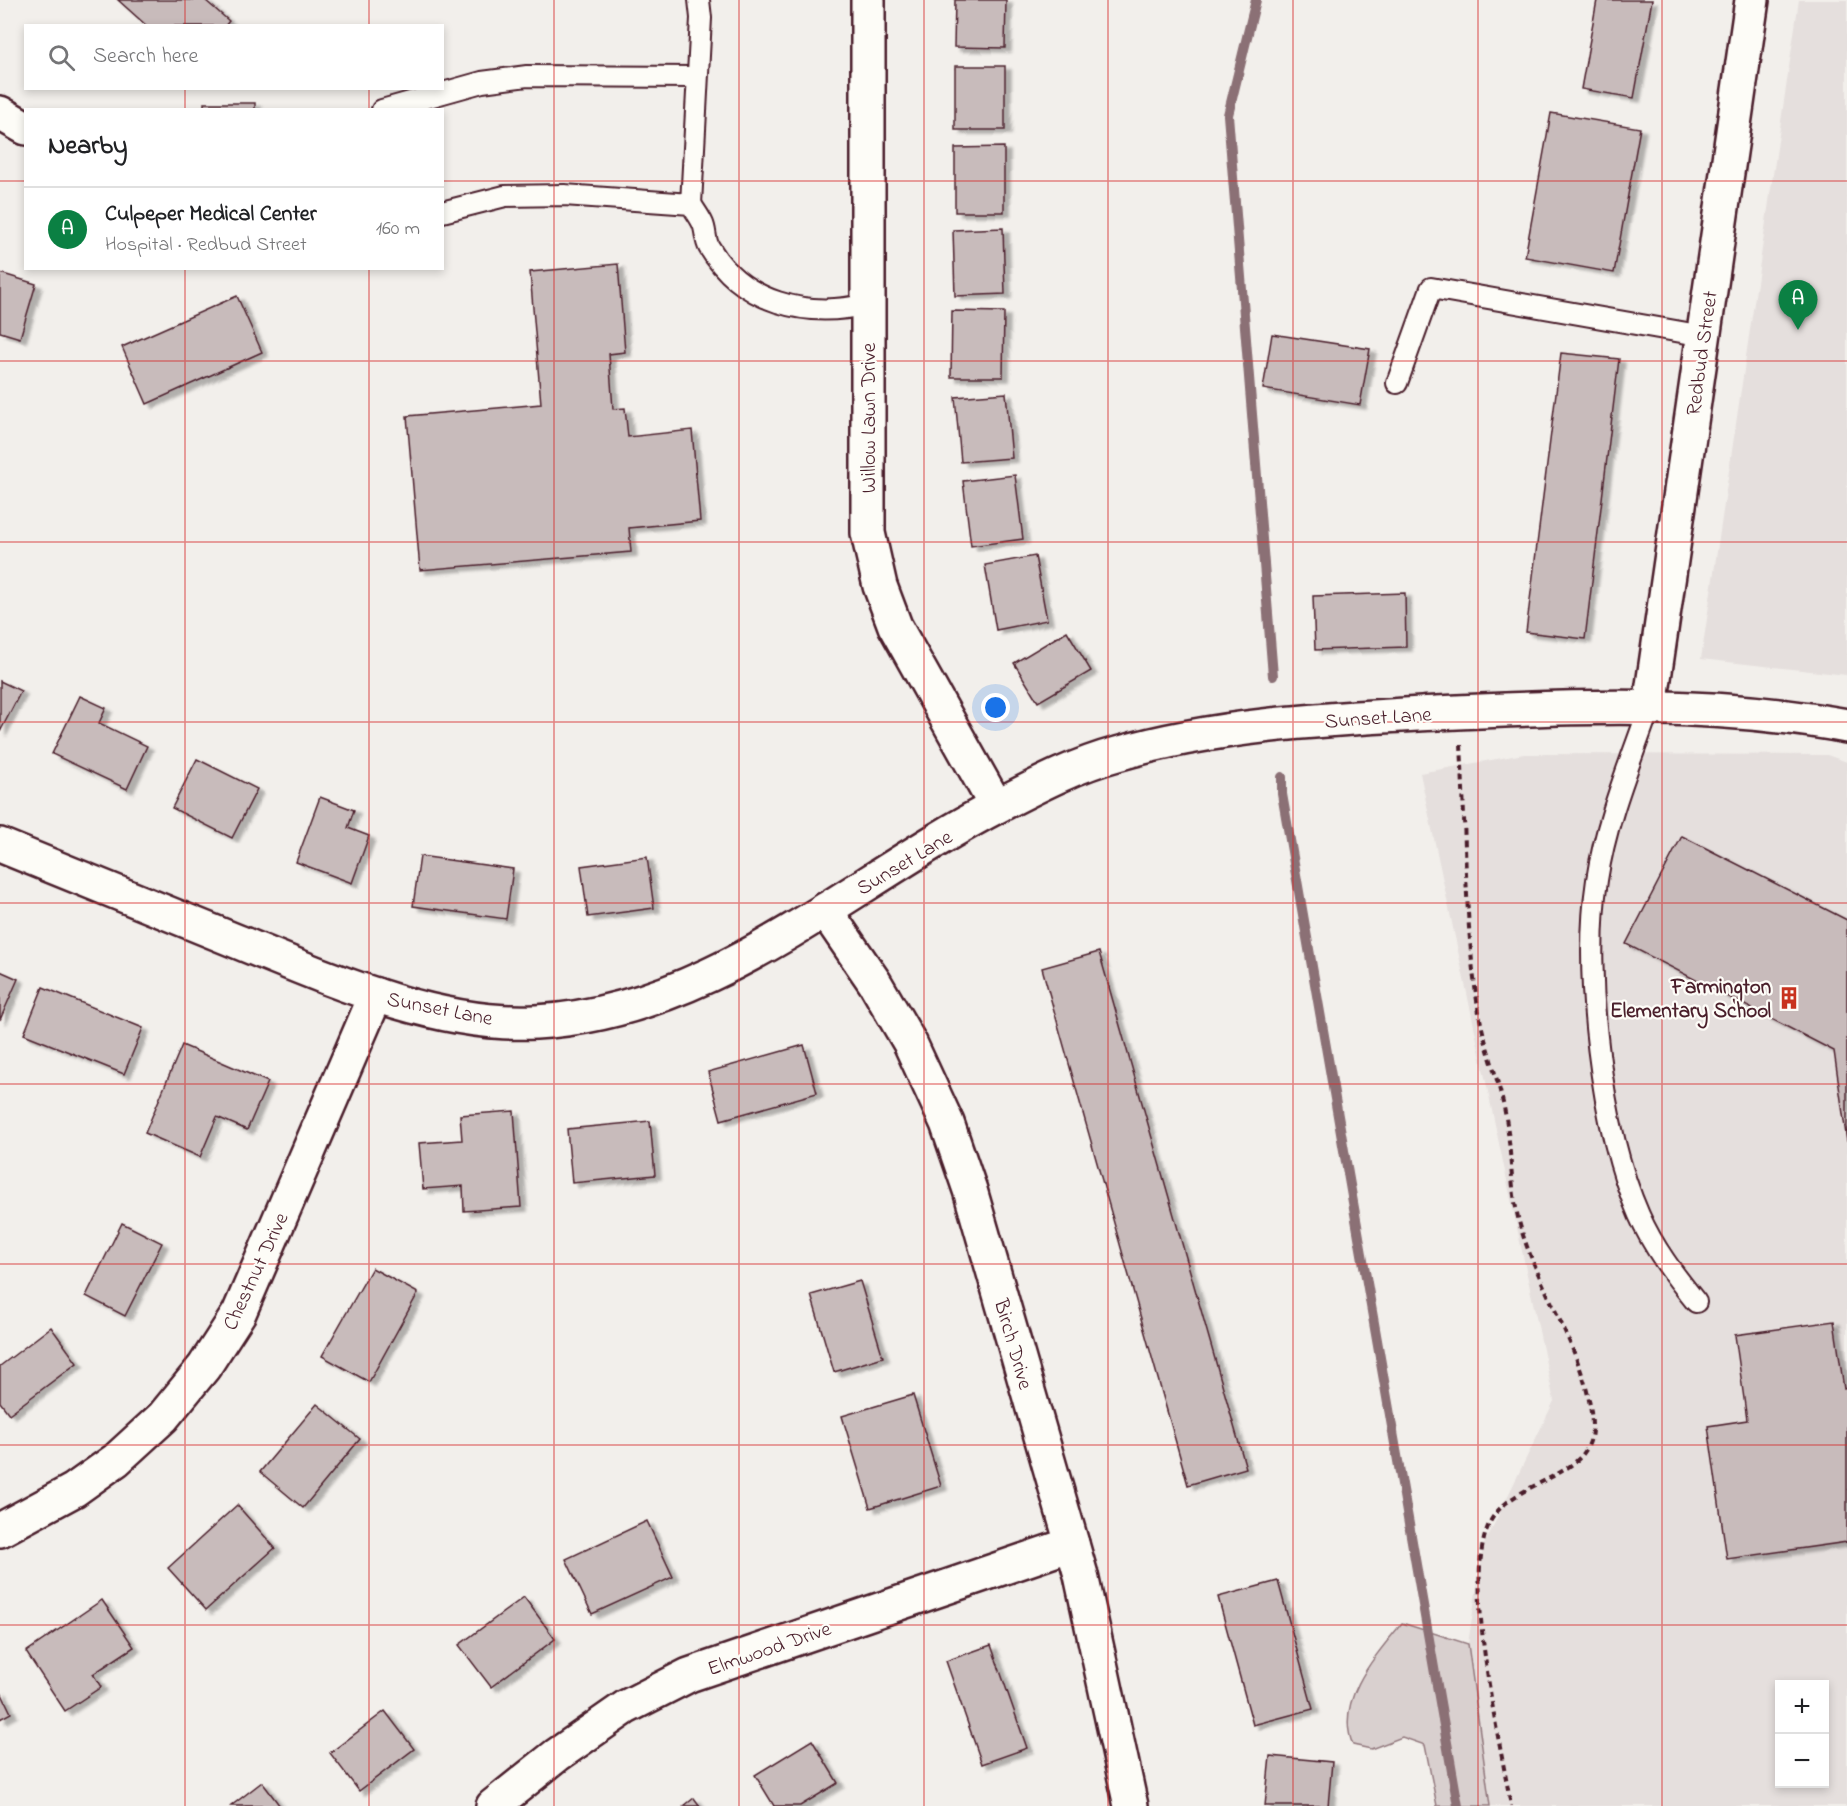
<!DOCTYPE html>
<meta charset="utf-8">
<style>
:root{--surface:#fff;--page:#f2f2f2;--text:#202124;--muted:#757577;--line:#e0e0e0;--accent:#0b8043}
body{margin:0;font-family:"Indie Flower",sans-serif;background:var(--page);color:var(--text)}
.controls{position:absolute;right:18px;bottom:18px;display:grid;overflow:hidden;border-radius:0px;box-shadow:0 3px 9px #0003}
.controls button{width:54px;height:54px;display:grid;place-items:center;padding:0;border:0;border-bottom:2px solid var(--line);background:var(--surface);color:var(--text);font:30px sans-serif}
.you{position:absolute;left:996px;top:708px;width:21px;height:21px;margin:-15px;border:4px solid #fff;border-radius:50%;background:#1a73e8;box-shadow:0 0 0 9px #1a73e833}
.badge{display:grid;place-items:center;width:39px;height:39px;border-radius:50%;background:var(--accent);color:#fff;font-size:20px;font-weight:700}
.pin{position:absolute;translate:-50% -50px;filter:drop-shadow(0 2px 3px #0008)}
.pin::after{content:'';position:absolute;top:32px;width:21px;height:18px;background:inherit;clip-path:polygon(0 0,100% 0,50% 100%)}
.list{margin:0;padding:0;list-style:none}
h2{display:flex;justify-content:space-between;align-items:center;height:78px;margin:0;padding:0 24px;font-size:26px}
h2 small{font-size:20px;font-weight:400;color:var(--muted)}
.list li{display:grid;grid-template-columns:39px 1fr auto;gap:18px;align-items:center;box-sizing:border-box;height:84px;padding:0 24px;border-top:2px solid var(--line)}
.list b{display:block;font-size:22px;white-space:nowrap}
.list p{margin:0;font-size:20px;white-space:nowrap;color:var(--muted)}
.list em{font-size:20px;font-style:normal;color:var(--muted)}
.icon{flex:none;width:33px;height:33px;fill:none;stroke:currentColor;stroke-width:2;stroke-linecap:round;stroke-linejoin:round}
.map{position:relative;flex:none;width:1847px;height:1806px;overflow:hidden}
.search{position:absolute;background:var(--surface);box-shadow:0 3px 9px #0003;left:24px;top:24px;width:420px;height:66px;display:flex;align-items:center;gap:15px;box-sizing:border-box;padding:0 21px;border-radius:0px;color:var(--muted);font-size:22px}
.panel{position:absolute;background:var(--surface);box-shadow:0 3px 9px #0003;left:24px;top:108px;width:420px;height:162px;border-radius:0px}
.map>svg:first-child{display:block}
.built{fill:#e5dfdd;fill-rule:evenodd}
.green{fill:#d9d0cf;stroke:#92787d;stroke-width:1.5}
.lines{fill:none;stroke-linecap:round;stroke-linejoin:round}
.stream{stroke:#8b6f75;stroke-width:10}
.building{fill:#c8bbbb;stroke:#4a1f2b;stroke-width:1.5;filter:url(#shadow)}
.service-casing{stroke:#4a1f2b;stroke-width:24}
.minor-casing{stroke:#4a1f2b;stroke-width:38}
.tertiary-casing{stroke:#4a1f2b;stroke-width:38}
.path{stroke:#4a1f2b;stroke-width:4;stroke-dasharray:6 4.5;stroke-linecap:butt}
.service{stroke:#fdfcf7;stroke-width:20}
.minor{stroke:#fdfcf7;stroke-width:33}
.tertiary{stroke:#fdfcf7;stroke-width:33}
.grid{fill:none;stroke:#d62828;stroke-width:1.5;stroke-opacity:0.55}
.labels{text-anchor:middle;stroke-width:4.5;stroke-linejoin:round;paint-order:stroke}
.street-label{font-size:21px;fill:#4a1f2b;stroke:#fdfcf7}
.poi-label{font-size:21px;font-weight:bold;fill:#4a1f2b;stroke:#fdfcf7;text-anchor:end}
</style>
<div class="map">
<svg width="1847" height="1806" viewBox="0 0 1847 1806">
<defs>
<filter id="shadow"><feDropShadow dx="6" dy="4" stdDeviation="1.5" flood-color="#0004"/></filter>
</defs>
<rect width="100%" height="100%" fill="#f2efeb"/>
<filter id="ink" filterUnits="userSpaceOnUse"><feTurbulence type="fractalNoise" baseFrequency=".0167" numOctaves="2"/><feDisplacementMap in="SourceGraphic" scale="12" xChannelSelector="R" yChannelSelector="G"/><feConvolveMatrix kernelMatrix="1 2 1 2 8 2 1 2 1" color-interpolation-filters="sRGB"/></filter>
<g filter="url(#ink)">
<g class="built">
<polygon points="1799,0 1847,0 1847,675 1701,659"/>
<path d="M1524,754L1827,755L1847,762V1806H1490L1468,1644L1483,1547L1554,1401L1420,773ZM1780,1684H1824V1784H1780Z"/>
</g>
<path class="green" d="M1402,1623L1468,1644L1490,1806H1437L1425,1745L1402,1737L1371,1749L1353,1745C1334,1702 1375,1656 1402,1623Z"/>
<g class="lines">
<g class="stream">
<polyline points="1256,0 1228,115 1273,676"/>
<polyline points="1282,777 1282,794 1458,1806"/>
</g>
</g>
<g class="building">
<polygon points="118,0 205,0 229,21 225,26 147,26"/>
<polygon points="955,0 1006,0 1005,48 954,47"/>
<polygon points="1597,0 1652,0 1634,98 1581,89"/>
<rect x="955" y="66" width="50" height="64"/>
<rect x="204" y="103" width="51" height="7"/>
<polygon points="1551,113 1640,128 1614,273 1525,257"/>
<polygon points="1004,147 1004,212 955,212 955,148"/>
<polygon points="1003,228 1005,294 955,296 953,230"/>
<polygon points="618,264 625,352 609,354 613,409 625,408 628,437 692,430 700,521 629,528 631,552 420,570 407,416 541,404 530,272"/>
<polygon points="0,273 36,284 20,338 0,332"/>
<polygon points="237,296 262,352 147,404 122,347"/>
<polygon points="952,311 1004,312 1003,377 951,377"/>
<polygon points="1272,334 1370,349 1360,405 1263,389"/>
<polygon points="1561,353 1619,359 1585,639 1526,632"/>
<polygon points="1006,393 1012,458 961,462 955,397"/>
<polygon points="1015,475 1023,539 971,546 963,481"/>
<polygon points="1035,556 1047,620 996,630 985,565"/>
<polygon points="1405,593 1406,647 1315,650 1313,596"/>
<polygon points="1067,631 1091,671 1038,702 1014,663"/>
<polygon points="0,681 21,691 0,732"/>
<polygon points="80,696 106,708 99,723 147,746 127,789 52,754"/>
<polygon points="197,759 257,789 232,838 172,808"/>
<polygon points="320,797 354,810 348,828 369,836 352,883 296,862"/>
<polygon points="1682,836 1847,920 1847,1142 1834,1051 1626,944"/>
<polygon points="420,856 513,869 506,919 413,906"/>
<polygon points="647,857 654,908 588,917 581,866"/>
<polygon points="1099,952 1246,1468 1188,1485 1042,968"/>
<polygon points="0,971 18,979 0,1020"/>
<polygon points="43,987 143,1028 124,1074 24,1034"/>
<polygon points="182,1045 268,1082 247,1130 217,1117 200,1157 145,1133"/>
<polygon points="804,1045 817,1093 721,1120 708,1072"/>
<polygon points="514,1111 521,1207 464,1211 463,1186 423,1189 419,1143 462,1140 460,1115"/>
<polygon points="650,1121 655,1175 572,1183 567,1129"/>
<polygon points="122,1223 162,1243 125,1316 86,1296"/>
<polygon points="372,1268 418,1293 369,1382 322,1356"/>
<polygon points="860,1281 883,1357 834,1372 811,1295"/>
<polygon points="1834,1321 1844,1389 1847,1388 1847,1542 1727,1559 1708,1426 1747,1420 1735,1335"/>
<polygon points="51,1327 77,1363 9,1414 0,1402 0,1366"/>
<polygon points="913,1395 941,1486 870,1508 842,1416"/>
<polygon points="317,1404 360,1439 303,1508 260,1472"/>
<polygon points="237,1505 275,1548 206,1610 168,1568"/>
<polygon points="647,1521 673,1577 592,1614 566,1559"/>
<polygon points="1278,1581 1313,1709 1253,1725 1218,1597"/>
<polygon points="524,1597 555,1639 491,1687 459,1645"/>
<polygon points="102,1600 134,1647 93,1674 101,1687 65,1711 26,1652"/>
<polygon points="991,1645 1027,1748 982,1764 946,1661"/>
<polygon points="0,1690 11,1713 0,1719"/>
<polygon points="385,1711 414,1749 359,1791 330,1753"/>
<polygon points="812,1740 838,1783 800,1806 774,1806 755,1775"/>
<polygon points="1270,1756 1332,1762 1328,1806 1265,1806"/>
<polygon points="262,1782 280,1806 231,1806"/>
<polygon points="694,1798 700,1806 684,1806"/>
</g>
<g class="lines">
<g class="service-casing">
<g id="service">
<polyline points="382,110 482,82 527,76 696,77"/>
<polyline points="691,204 701,18 699,0"/>
<path d="M442,212L505,196L564,195L691,204C695,211 700,217 703,224C706,231 705,240 709,247C742,303 807,319 867,304"/>
<polyline points="1397,383 1431,288 1704,336"/>
<path d="M1650,706C1630,763 1606,820 1597,880C1583,973 1601,1129 1639,1215C1653,1247 1674,1275 1696,1302"/>
</g>
</g>
<g class="minor-casing">
<g id="minor">
<polyline points="868,0 868,533 880,586 895,626 996,806"/>
<polyline points="0,113 26,128"/>
<polyline points="825,910 875,983 910,1043 947,1123 970,1190 1081,1575 1131,1806"/>
<polyline points="0,1530 74,1490 116,1460 163,1417 204,1367 239,1313 376,995"/>
<polyline points="493,1806 557,1755 626,1707 689,1675 1072,1544"/>
</g>
</g>
<g class="tertiary-casing">
<g id="tertiary">
<polyline points="1650,706 1752,0"/>
<path d="M0,845C79,877 157,909 236,941C327,978 436,1027 536,1022C714,1012 849,882 1001,804C1038,785 1076,765 1117,754C1220,724 1331,719 1437,713C1574,706 1712,701 1847,726"/>
</g>
</g>
<path class="path" d="M1461,745C1466,834 1464,925 1479,1013C1485,1048 1500,1082 1506,1118C1512,1153 1510,1190 1520,1225C1537,1288 1592,1363 1592,1428C1592,1480 1510,1479 1489,1524C1462,1582 1500,1741 1511,1806"/>
<use href="#service" class="service"/>
<use href="#minor" class="minor"/>
<use href="#tertiary" class="tertiary"/>
</g>
</g>
<path class="grid" d="M185,0V26M369,0V26M554,0V1806M739,0V1806M924,0V1806M1108,0V1806M1293,0V1806M1478,0V1806M1662,0V1806M185,88V110M369,88V110M0,181H26M442,181H1847M185,268V1806M369,268V1806M0,361H1847M0,542H1847M0,722H1847M0,903H1847M0,1084H1847M0,1264H1847M0,1445H1847M0,1625H1847"/>
<defs>
<g id="building-bare" transform="scale(1.8)"><path d="M-4-6H4V6H1V3H-1V6H-4ZM-2.5-4.3h1.7v1.8h-1.7ZM.8-4.3h1.7v1.8H.8ZM-2.5-1h1.7V.8h-1.7ZM.8-1h1.7V.8H.8Z" fill="#c8321e" stroke="#fdfcf7" stroke-width="2.5" paint-order="stroke"/></g>
</defs>
<g fill-rule="evenodd">
<use href="#building-bare" x="1789" y="998"/>
</g>
<g class="labels">
<g class="street-label">
<text transform="translate(1701 353) rotate(-82)" y="7">Redbud Street</text>
<text transform="translate(868 418) rotate(-90)" y="7">Willow Lawn Drive</text>
<text transform="translate(1378 717) rotate(-4)" y="7">Sunset Lane</text>
<text transform="translate(904 862) rotate(-31)" y="7">Sunset Lane</text>
<text transform="translate(440 1008) rotate(11)" y="7">Sunset Lane</text>
<text transform="translate(255 1271) rotate(-65)" y="7">Chestnut Drive</text>
<text transform="translate(1014 1344) rotate(74)" y="7">Birch Drive</text>
<text transform="translate(769 1648) rotate(-19)" y="7">Elmwood Drive</text>
</g>
<g class="poi-label">
<text x="1771" y="993">Farmington<tspan x="1771" dy="24">Elementary School</tspan></text>
</g>
</g>
</svg>
<div class="controls">
<button>+</button>
<button>−</button>
</div>
<div class="you"></div>
<div class="pin badge" style="left:1798px;top:330px">A</div>
<div class="search"><svg class="icon" aria-label="search" viewBox="0 0 24 24"><circle cx="10" cy="10" r="6"/><path d="M15 15l6 6"/></svg>Search here</div>
<section class="panel">
<h2>Nearby<small></small></h2>
<ul class="list">
<li><span class="badge">A</span><div><b>Culpeper Medical Center</b><p>Hospital · Redbud Street</p></div><em>160 m</em></li>
</ul>
</section>
</div>
